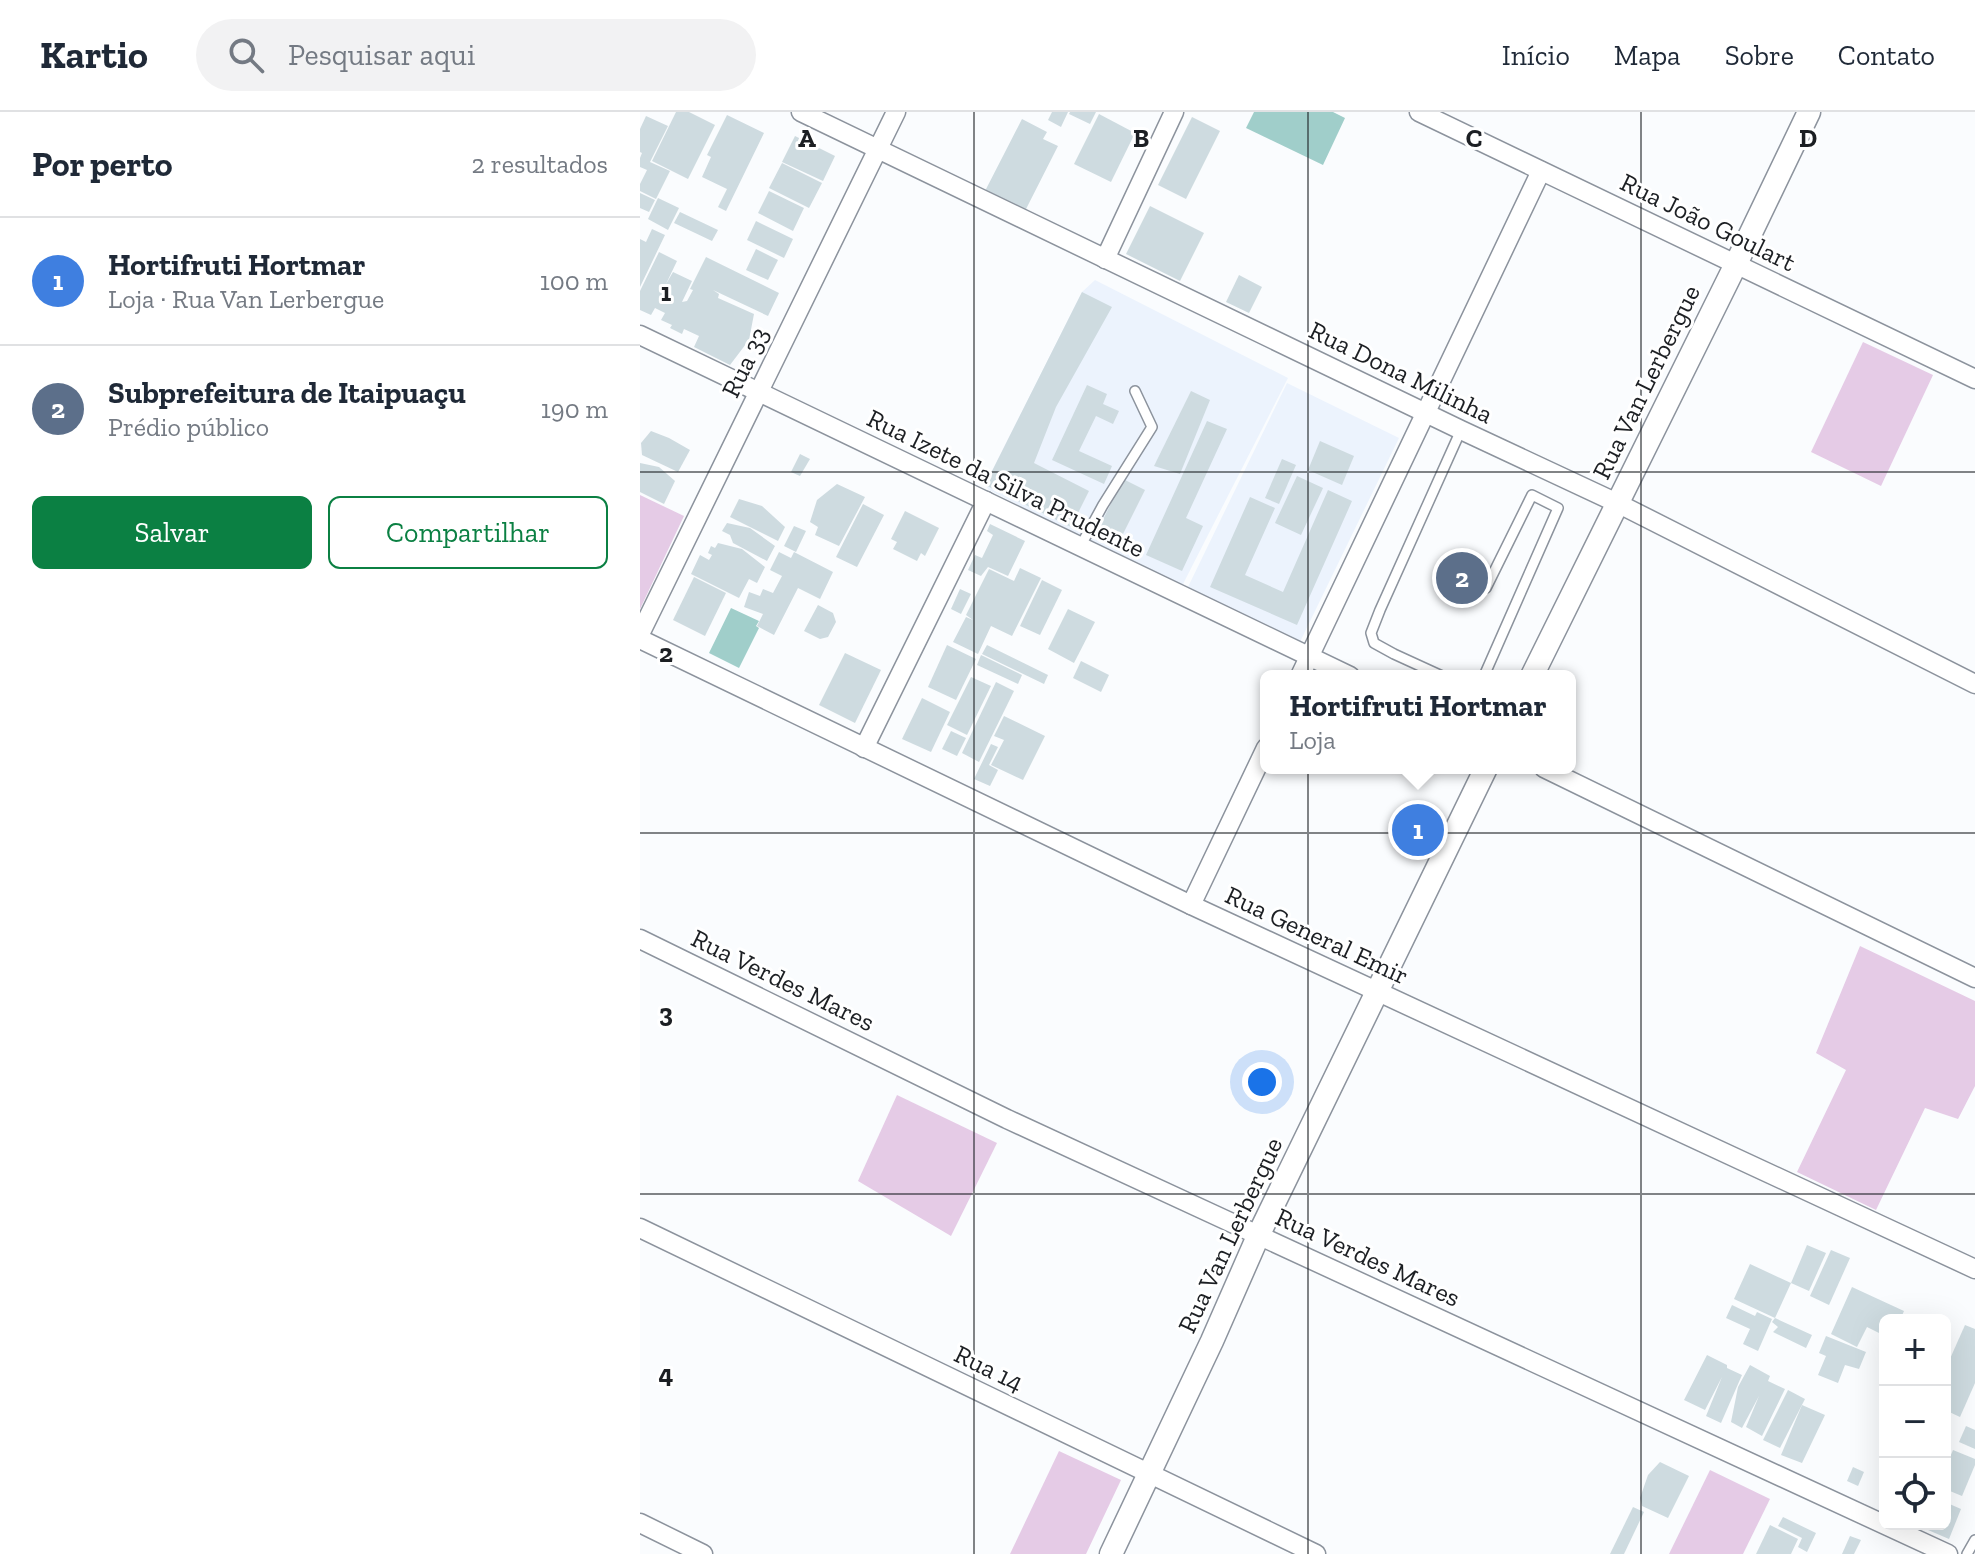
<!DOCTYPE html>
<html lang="pt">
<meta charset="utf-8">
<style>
:root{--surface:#fff;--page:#f2f2f3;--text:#1f2937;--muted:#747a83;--line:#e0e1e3;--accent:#0b8043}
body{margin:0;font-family:"Zilla Slab",serif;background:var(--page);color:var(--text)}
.controls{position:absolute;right:24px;bottom:24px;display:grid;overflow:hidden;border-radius:12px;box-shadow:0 8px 32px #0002}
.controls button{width:72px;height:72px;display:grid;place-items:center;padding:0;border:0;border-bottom:2px solid var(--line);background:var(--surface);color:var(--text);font:40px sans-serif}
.you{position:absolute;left:622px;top:970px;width:28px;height:28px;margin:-20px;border:6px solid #fff;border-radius:50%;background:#1a73e8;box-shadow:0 0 0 12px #1a73e833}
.badge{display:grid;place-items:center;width:52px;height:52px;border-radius:50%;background:var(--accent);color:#fff;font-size:26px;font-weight:700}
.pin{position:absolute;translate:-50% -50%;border:4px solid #fff;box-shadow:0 2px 8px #0006}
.popup{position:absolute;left:620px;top:558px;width:316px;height:104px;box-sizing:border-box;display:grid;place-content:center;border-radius:12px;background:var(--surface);filter:drop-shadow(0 2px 6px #0005);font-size:26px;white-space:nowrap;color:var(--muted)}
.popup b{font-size:30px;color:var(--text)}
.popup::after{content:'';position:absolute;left:50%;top:100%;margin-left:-16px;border:16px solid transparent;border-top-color:var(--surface)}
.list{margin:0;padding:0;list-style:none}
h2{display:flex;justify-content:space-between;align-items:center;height:104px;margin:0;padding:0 32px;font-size:34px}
h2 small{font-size:26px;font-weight:400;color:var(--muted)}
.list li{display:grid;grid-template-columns:52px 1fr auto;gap:24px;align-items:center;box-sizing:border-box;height:128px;padding:0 32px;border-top:2px solid var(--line)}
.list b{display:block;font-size:30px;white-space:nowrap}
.list p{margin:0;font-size:26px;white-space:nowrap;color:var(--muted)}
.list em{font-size:26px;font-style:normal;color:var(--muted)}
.actions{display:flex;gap:16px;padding:24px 32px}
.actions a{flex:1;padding:18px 0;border:2px solid var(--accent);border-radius:12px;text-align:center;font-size:28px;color:var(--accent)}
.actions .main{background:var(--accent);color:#fff}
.icon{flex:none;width:44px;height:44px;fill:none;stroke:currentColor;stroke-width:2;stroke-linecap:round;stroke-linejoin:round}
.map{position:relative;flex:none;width:1335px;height:1442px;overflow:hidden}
header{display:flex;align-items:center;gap:48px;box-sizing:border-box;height:112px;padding:0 40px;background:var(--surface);border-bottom:2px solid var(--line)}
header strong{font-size:38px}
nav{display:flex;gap:44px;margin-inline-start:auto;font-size:28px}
.search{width:560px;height:72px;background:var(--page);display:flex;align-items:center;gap:20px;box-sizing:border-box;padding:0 28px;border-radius:44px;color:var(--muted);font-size:30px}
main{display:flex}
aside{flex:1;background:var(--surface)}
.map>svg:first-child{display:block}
.built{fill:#ecf3fd}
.green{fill:#e5cbe6}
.water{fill:#a0ceca}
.building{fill:#cedbe0}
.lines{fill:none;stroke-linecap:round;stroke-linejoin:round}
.service-casing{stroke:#8c939d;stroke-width:12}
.minor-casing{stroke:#8c939d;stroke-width:21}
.tertiary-casing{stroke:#8c939d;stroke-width:25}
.service{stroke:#fff;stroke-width:9}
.minor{stroke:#fff;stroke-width:18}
.tertiary{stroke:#fff;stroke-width:22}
.grid{fill:none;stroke:#1c1f23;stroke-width:2;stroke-opacity:0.55}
.labels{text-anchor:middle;stroke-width:6;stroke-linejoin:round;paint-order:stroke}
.street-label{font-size:26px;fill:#1c1f23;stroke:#fff}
.grid-label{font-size:26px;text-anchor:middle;font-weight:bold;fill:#1c1f23;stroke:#fff;stroke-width:6;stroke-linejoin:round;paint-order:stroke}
</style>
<header>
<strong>Kartio</strong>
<div class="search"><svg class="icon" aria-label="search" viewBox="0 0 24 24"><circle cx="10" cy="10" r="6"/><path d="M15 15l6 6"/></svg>Pesquisar aqui</div>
<nav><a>Início</a><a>Mapa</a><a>Sobre</a><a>Contato</a></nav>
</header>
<main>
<aside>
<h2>Por perto<small>2 resultados</small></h2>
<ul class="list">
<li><span class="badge" style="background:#3f7fe0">1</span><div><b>Hortifruti Hortmar</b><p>Loja · Rua Van Lerbergue</p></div><em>100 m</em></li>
<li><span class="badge" style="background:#5c6f8a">2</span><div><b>Subprefeitura de Itaipuaçu</b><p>Prédio público</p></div><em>190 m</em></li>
</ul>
<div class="actions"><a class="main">Salvar</a><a>Compartilhar</a></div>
</aside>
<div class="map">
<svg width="1335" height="1442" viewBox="0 0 1335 1442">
<rect width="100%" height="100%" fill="#fafcfe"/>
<g class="built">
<polygon points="455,168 648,266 541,476 349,378 345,373 442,180"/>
<polygon points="647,271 759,326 659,532 547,477"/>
</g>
<g class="green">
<polygon points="1223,230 1293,263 1241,374 1171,340"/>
<polygon points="0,383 44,404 0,497"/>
<polygon points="1220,834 1335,889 1335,974 1318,1007 1285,996 1236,1098 1157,1060 1206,958 1176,941"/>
<polygon points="257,983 357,1031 311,1124 218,1069"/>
<polygon points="419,1339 481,1368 446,1442 370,1442"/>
<polygon points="1070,1358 1130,1387 1103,1442 1029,1442"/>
</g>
<g class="water">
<polygon points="614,0 693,0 705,6 683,53 606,16"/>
<polygon points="91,496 119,509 116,514 119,516 99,556 69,541"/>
</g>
<g class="building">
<polygon points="36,0 49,0 75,13 48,67 12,49"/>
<polygon points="412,0 428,0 421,15 408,8"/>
<polygon points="430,0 456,0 450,12 429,2"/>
<polygon points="459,2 495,21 471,70 434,52"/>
<polygon points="87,3 124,21 86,99 78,95 87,77 62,65 71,45 67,43"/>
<polygon points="6,4 28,14 10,50 30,59 16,87 0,79 0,72 7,58 0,55 0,46 2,41 0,40 0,17"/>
<polygon points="552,5 580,19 546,87 518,73"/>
<polygon points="382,7 407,20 403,27 418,34 384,101 344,81"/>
<polygon points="155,24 195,44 183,69 142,50"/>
<polygon points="142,51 182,71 169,96 129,76"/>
<polygon points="129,79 164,96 153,119 118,101"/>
<polygon points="0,81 15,88 9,100 0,96"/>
<polygon points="18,86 39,96 28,118 8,107"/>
<polygon points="510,94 564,121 540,169 486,142"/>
<polygon points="40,100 78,118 72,129 34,111"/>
<polygon points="116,109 153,127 144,146 107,128"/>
<polygon points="12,117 25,123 0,175 0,127 6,130"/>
<polygon points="116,137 138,148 128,168 106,158"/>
<polygon points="19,140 37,149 26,172 33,160 52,169 42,190 47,189 53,178 50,177 66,145 139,181 128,204 73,178 79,182 78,186 114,202 109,228 90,253 54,235 59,224 44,217 42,222 30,216 32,213 21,208 25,201 15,196 11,203 0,198 0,179"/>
<polygon points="599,163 622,175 609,201 586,190"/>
<polygon points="442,180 472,195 416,295 394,351 449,379 431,415 345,373"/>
<polygon points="447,273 467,282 463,292 479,299 473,312 456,304 439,339 472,354 464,372 412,348"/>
<polygon points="551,279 570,288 540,362 514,354"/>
<polygon points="567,309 587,317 546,406 563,414 542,459 506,443"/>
<polygon points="11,319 29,326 50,338 38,360 2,343 1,331"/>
<polygon points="680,329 714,344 702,373 668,358"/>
<polygon points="160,342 170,347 160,364 151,360"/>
<polygon points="642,347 656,353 639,392 625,386"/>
<polygon points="0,351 19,355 35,369 24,392 0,380"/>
<polygon points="657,364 683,376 661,423 635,411"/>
<polygon points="483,367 505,378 477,434 456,422"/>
<polygon points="197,372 225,385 199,434 175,423 178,415 170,410 177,388"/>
<polygon points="688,378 712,389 657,513 570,475 610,385 635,396 605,463 643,480"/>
<polygon points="99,387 122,394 145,415 138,429 90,405"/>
<polygon points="223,392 244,403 217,455 196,445"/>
<polygon points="265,399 299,416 285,444 281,441 277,449 253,437 257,430 251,427"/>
<polygon points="87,411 110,416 135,434 127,449 93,431 90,423 82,419"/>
<polygon points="350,412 385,429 368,464 348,455 341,464 328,458 335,443 342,446 353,423 347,419"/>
<polygon points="154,414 166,419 156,440 144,434"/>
<polygon points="78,431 102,437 125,455 117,471 109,467 99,486 51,462 60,443 69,448 72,443 68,441 71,434 75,436"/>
<polygon points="139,440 151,446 154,440 193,460 180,487 158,476 134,523 117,514 123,502 104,495 109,480 120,484 123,477 133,481 142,464 130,458"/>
<polygon points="380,456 401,466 372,524 351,514 338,542 313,530 326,505 333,508 326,503 349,457 374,469"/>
<polygon points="54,465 86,481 65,524 33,508"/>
<polygon points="402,468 422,478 400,523 380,514"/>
<polygon points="320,477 331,482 321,502 311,497"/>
<polygon points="178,493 193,501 196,510 188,525 180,527 164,519"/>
<polygon points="428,497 455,510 434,551 408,537"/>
<polygon points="307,533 336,547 316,588 288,575"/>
<polygon points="347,533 408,563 404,572 342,542"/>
<polygon points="205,541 241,558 215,611 179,593"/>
<polygon points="341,543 382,563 378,572 337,553"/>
<polygon points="441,549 469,563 461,580 433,566"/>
<polygon points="331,565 351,574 327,623 307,613"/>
<polygon points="356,570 374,579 339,650 322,641"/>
<polygon points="282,586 310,600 291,640 262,627"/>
<polygon points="364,604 405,624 383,668 351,653 364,628 354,624"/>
<polygon points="311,619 326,626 317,644 302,637"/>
<polygon points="351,632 358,635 349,653 358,658 350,674 334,667"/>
<polygon points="1167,1133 1186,1141 1169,1179 1151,1171"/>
<polygon points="1191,1138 1210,1146 1189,1193 1170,1184"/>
<polygon points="1110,1152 1151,1171 1135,1206 1094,1187"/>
<polygon points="1212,1175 1264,1199 1260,1208 1245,1208 1245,1224 1227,1215 1217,1235 1191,1222"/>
<polygon points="1092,1193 1115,1204 1117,1200 1132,1207 1118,1239 1103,1232 1110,1217 1086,1206"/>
<polygon points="1135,1206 1172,1223 1166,1236 1133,1220 1138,1215 1132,1210"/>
<polygon points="1325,1213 1335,1217 1335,1271 1320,1305 1305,1298 1305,1258"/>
<polygon points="1186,1224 1226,1240 1219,1257 1205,1253 1198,1271 1178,1263 1186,1244 1179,1241"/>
<polygon points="1067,1243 1087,1253 1087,1256 1102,1263 1081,1311 1066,1304 1082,1265 1065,1298 1044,1288"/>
<polygon points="1110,1253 1130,1264 1128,1269 1145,1277 1122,1324 1106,1315 1119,1284 1102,1316 1091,1310 1098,1275"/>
<polygon points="1148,1278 1165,1287 1140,1336 1123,1328"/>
<polygon points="1162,1293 1185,1303 1162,1351 1141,1343"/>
<polygon points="1326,1314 1335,1318 1335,1337 1319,1330"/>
<polygon points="1313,1338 1335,1347 1335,1353 1322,1384 1305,1377 1305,1357"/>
<polygon points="1020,1350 1049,1364 1028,1406 1002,1394 1000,1386 1008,1363"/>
<polygon points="1213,1355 1224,1360 1218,1374 1207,1369"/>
<polygon points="1305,1390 1321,1397 1309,1427 1274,1412 1305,1412"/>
<polygon points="993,1395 1004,1400 984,1442 970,1442"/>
<polygon points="1143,1405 1176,1421 1167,1440 1158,1435 1162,1426 1138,1414"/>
<polygon points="1130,1413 1158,1427 1151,1442 1116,1442"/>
<polygon points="1210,1424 1221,1428 1214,1442 1202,1442"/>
</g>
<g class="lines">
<g class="service-casing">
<g id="service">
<polyline points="440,435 463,393 512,315 495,279"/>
<polyline points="802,564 754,542 734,531 731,521 740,498 821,318"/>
<polyline points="844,564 918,396 892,383 846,476"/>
<polyline points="1327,1442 1335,1428"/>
</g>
</g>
<g class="minor-casing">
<g id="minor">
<polyline points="161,0 821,318 977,391 1335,572"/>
<polyline points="779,0 1335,267"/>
<polyline points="465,147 534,0"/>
<polyline points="0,223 710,564"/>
<polyline points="0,522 256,0"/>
<polyline points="0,527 551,793 1335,1157"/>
<polyline points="660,564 901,59"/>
<polyline points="224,636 346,389"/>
<polyline points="904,656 1335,866"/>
<polyline points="551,793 626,636"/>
<polyline points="0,827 367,1007 1308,1442"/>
<polyline points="0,1116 676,1442"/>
<polyline points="0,1411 63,1442"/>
</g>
</g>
<g class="tertiary-casing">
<g id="tertiary">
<polyline points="892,564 1096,152 1169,0"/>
<polyline points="471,1442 572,1229 619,1122 846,656"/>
</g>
</g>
<use href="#service" class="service"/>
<use href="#minor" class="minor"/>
<use href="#tertiary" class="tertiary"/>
</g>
<path class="grid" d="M334,0V1442M668,0V1442M1001,0V1442M0,360H1335M0,721H1335M0,1082H1335"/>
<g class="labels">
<g class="street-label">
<text transform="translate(1068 110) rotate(26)" y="9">Rua João Goulart</text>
<text transform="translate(105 250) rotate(-64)" y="9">Rua 33</text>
<text transform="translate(761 260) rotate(26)" y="9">Rua Dona Milinha</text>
<text transform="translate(1006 270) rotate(-64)" y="9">Rua Van Lerbergue</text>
<text transform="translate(366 371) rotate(26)" y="9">Rua Izete da Silva Prudente</text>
<text transform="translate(677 823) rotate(25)" y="9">Rua General Emir</text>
<text transform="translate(143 868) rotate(26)" y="9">Rua Verdes Mares</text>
<text transform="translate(590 1123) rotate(-65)" y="9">Rua Van Lerbergue</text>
<text transform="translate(728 1145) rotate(25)" y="9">Rua Verdes Mares</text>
<text transform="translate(349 1256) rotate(26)" y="9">Rua 14</text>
</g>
</g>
<g class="grid-label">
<text x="167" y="35">A</text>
<text x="501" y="35">B</text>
<text x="834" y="35">C</text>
<text x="1168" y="35">D</text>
<text x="26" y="189">1</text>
<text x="26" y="550">2</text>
<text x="26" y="910">3</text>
<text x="26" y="1271">4</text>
</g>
</svg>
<div class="controls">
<button>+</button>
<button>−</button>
<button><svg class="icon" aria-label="locate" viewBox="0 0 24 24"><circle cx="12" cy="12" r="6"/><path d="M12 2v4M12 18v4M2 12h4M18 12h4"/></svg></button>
</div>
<div class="you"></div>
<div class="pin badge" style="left:778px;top:718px;background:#3f7fe0">1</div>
<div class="popup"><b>Hortifruti Hortmar</b>Loja</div>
<div class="pin badge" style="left:822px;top:466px;background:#5c6f8a">2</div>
</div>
</main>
